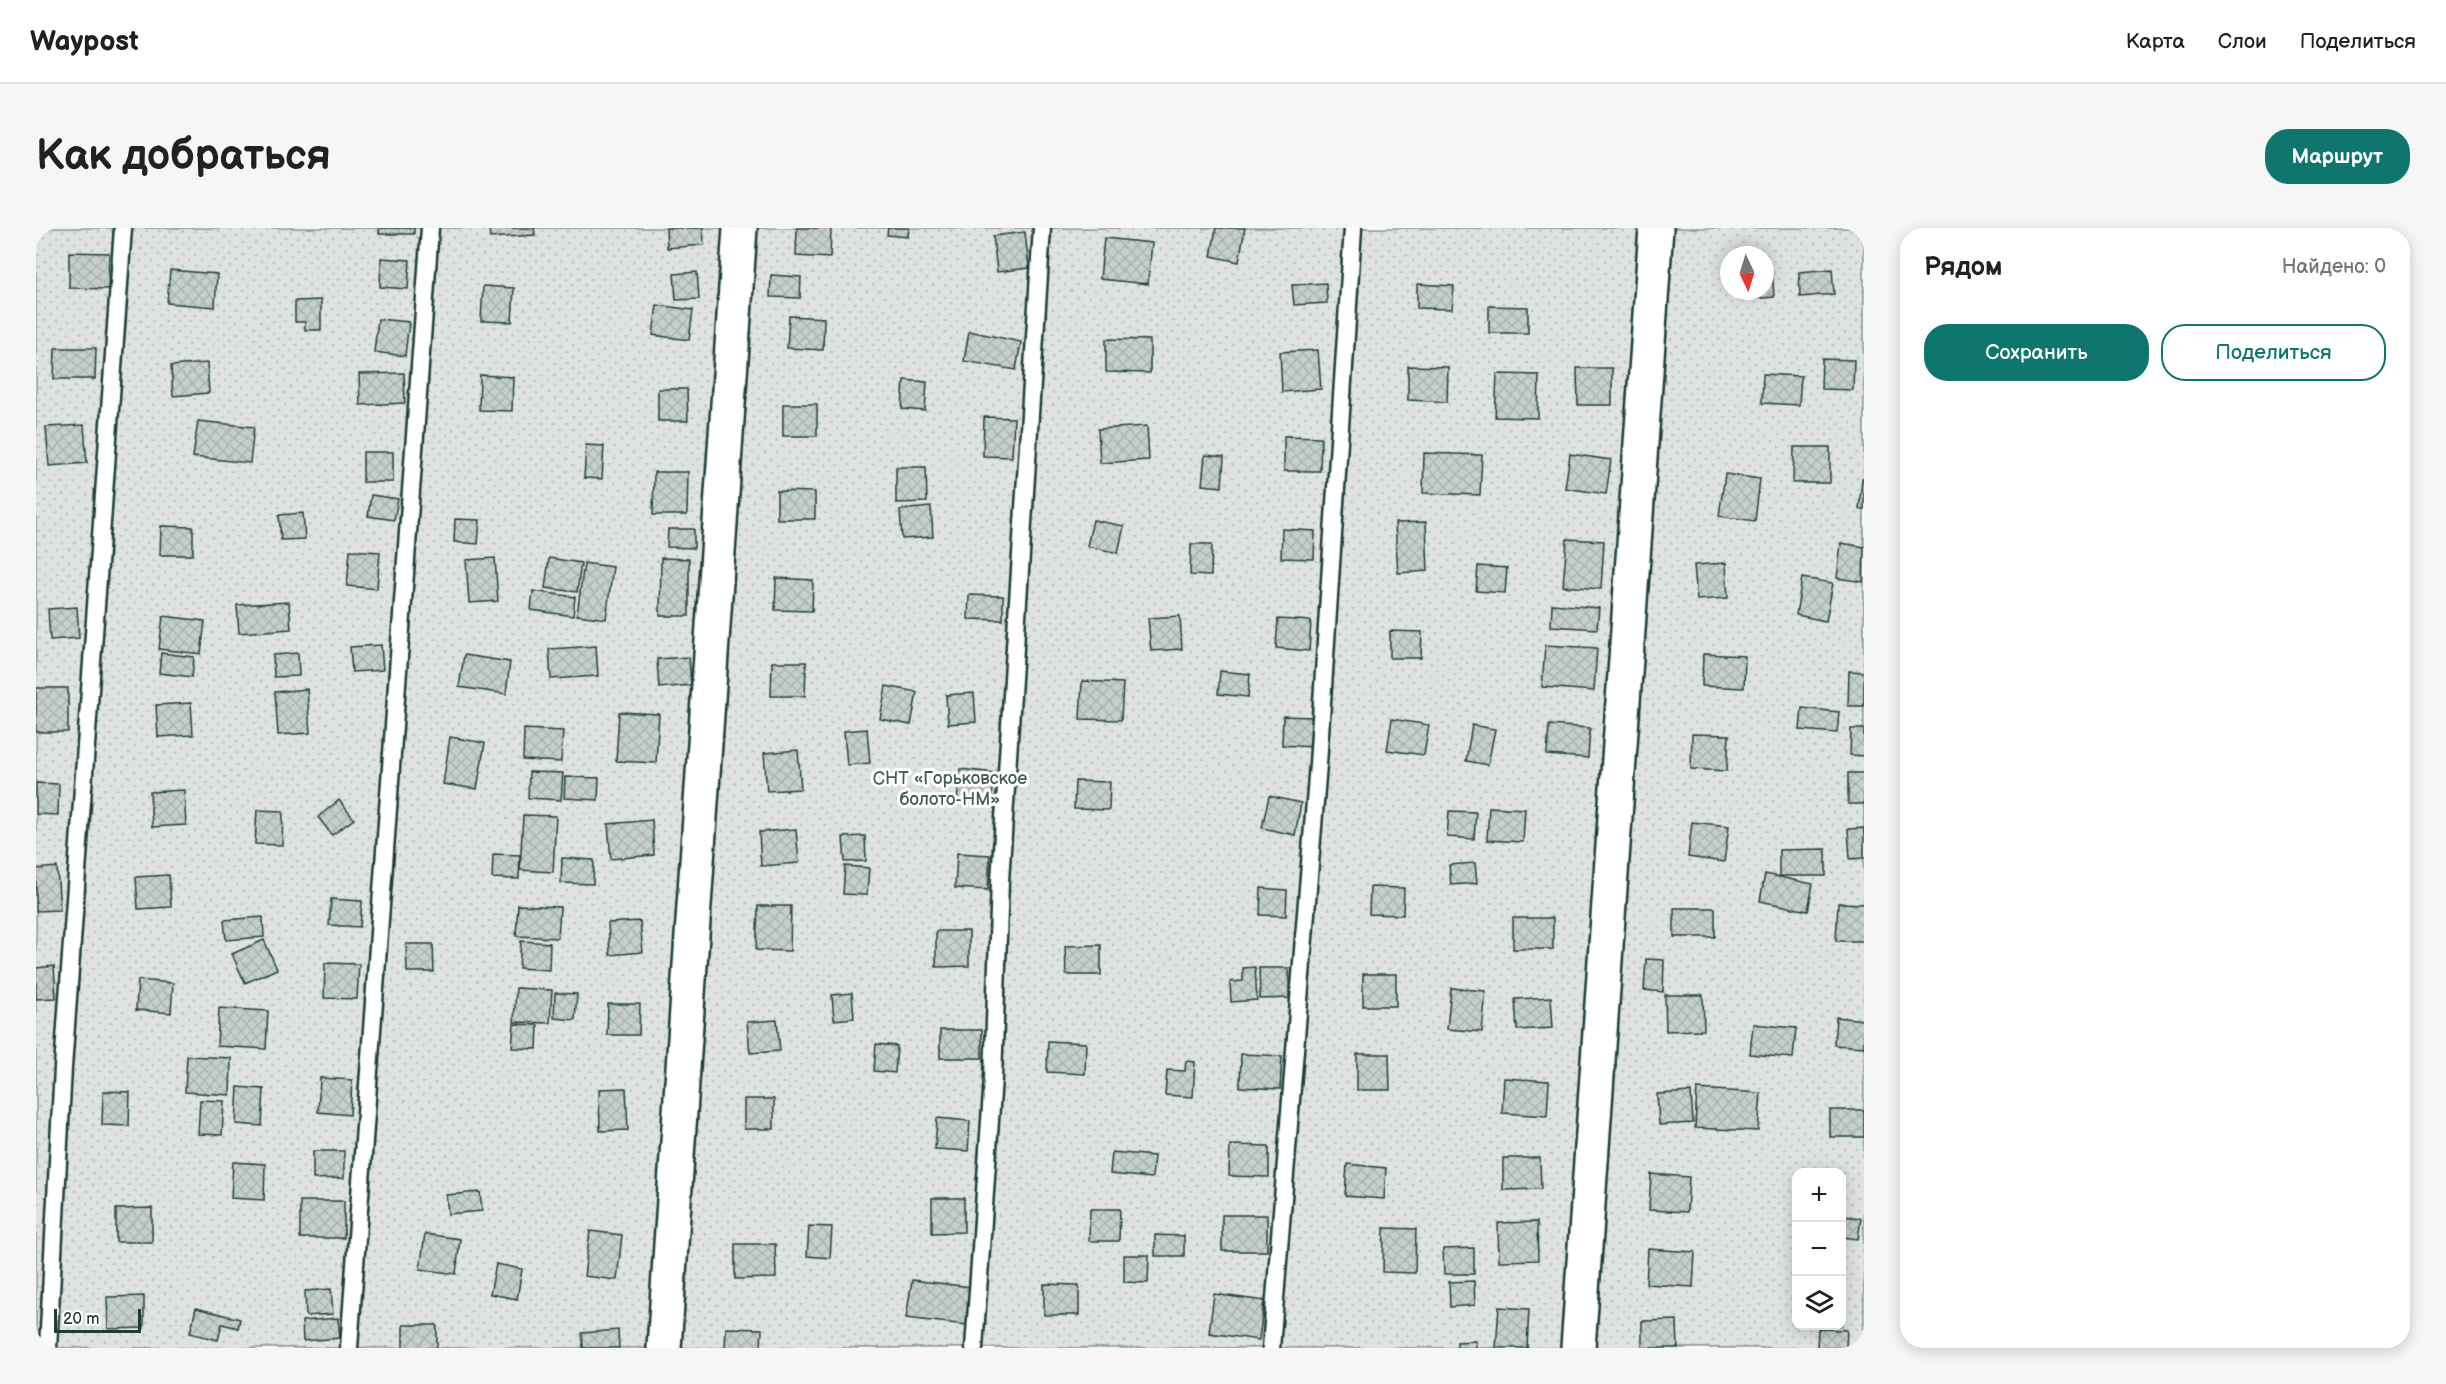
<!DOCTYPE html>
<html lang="ru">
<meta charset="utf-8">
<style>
:root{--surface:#fff;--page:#f6f6f6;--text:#202124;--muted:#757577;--line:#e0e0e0;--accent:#0f766e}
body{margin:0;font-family:"Balsamiq Sans",sans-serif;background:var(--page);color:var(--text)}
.controls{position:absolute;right:18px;bottom:18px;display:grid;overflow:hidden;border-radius:12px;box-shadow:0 3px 15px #0003}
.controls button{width:54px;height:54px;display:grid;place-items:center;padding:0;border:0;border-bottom:2px solid var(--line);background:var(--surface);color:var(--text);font:30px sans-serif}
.compass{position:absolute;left:1684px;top:18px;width:54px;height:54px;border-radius:50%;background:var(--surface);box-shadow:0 3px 15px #0003;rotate:176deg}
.scale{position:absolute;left:18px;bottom:15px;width:87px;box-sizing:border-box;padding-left:6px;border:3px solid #1f3d34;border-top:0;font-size:16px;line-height:21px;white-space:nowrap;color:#1f3d34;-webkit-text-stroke:4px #fff;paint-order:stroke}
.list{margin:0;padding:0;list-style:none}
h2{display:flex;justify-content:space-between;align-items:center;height:78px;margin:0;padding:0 24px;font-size:26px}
h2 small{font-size:20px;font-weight:400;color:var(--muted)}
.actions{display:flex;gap:12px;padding:18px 24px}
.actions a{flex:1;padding:14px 0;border:2px solid var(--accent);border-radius:24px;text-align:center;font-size:21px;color:var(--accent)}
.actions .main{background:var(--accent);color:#fff}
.icon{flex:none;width:33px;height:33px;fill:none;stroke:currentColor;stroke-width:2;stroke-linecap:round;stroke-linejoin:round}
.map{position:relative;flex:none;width:1828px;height:1120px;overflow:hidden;border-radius:24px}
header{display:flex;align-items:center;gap:36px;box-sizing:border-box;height:84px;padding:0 30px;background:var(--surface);border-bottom:2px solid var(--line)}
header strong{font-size:28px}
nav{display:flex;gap:33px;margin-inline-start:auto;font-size:21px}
.intro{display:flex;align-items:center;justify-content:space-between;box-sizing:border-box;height:144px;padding:0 36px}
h1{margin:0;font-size:42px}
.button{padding:15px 27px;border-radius:24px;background:var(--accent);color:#fff;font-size:21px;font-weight:700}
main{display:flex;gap:36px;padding:0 36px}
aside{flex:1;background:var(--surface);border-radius:24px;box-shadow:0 3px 15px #0003}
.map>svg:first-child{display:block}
.green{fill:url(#green-dots);stroke:#7e908b;stroke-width:1.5;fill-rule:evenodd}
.building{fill:url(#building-cross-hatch);stroke:#1f3d34;stroke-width:1.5}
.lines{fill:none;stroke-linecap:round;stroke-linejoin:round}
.service-casing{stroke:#1f3d34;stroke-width:21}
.minor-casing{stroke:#1f3d34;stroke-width:38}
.service{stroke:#fff;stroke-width:16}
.minor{stroke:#fff;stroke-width:33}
.labels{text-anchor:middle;stroke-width:6;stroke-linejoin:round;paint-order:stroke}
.park-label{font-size:18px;fill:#455e57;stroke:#fff}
</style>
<header>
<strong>Waypost</strong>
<nav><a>Карта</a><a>Слои</a><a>Поделиться</a></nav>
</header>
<div class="intro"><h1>Как добраться</h1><a class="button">Маршрут</a></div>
<main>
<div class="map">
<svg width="1828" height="1120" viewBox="0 0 1828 1120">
<defs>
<pattern id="green-dots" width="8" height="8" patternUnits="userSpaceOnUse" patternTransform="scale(1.5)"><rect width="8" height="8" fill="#dee3e2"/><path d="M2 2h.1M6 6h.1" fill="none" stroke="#bec4c2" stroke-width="1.8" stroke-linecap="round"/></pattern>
<pattern id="building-cross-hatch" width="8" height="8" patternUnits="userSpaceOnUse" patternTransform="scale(1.5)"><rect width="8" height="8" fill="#c7cfcc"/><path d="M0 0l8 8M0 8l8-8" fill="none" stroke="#aab3b0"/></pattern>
</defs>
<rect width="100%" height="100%" fill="#fff"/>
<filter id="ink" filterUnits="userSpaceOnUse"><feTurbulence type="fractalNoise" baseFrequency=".0167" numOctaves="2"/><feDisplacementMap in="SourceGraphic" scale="12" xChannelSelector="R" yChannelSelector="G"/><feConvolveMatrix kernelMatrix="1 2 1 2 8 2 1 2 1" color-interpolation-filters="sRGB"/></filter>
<g filter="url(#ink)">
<path class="green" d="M0,0H1828V1120H0ZM1693,27H1729V63H1693ZM1760,944H1806V1098H1760Z"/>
<g class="building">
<rect x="343" y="0" width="35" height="6"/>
<polygon points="453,0 498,0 499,7 454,10"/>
<polygon points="630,0 667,0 668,17 631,20"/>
<polygon points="761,0 795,0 794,30 760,28"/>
<polygon points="852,0 873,0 872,9 851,7"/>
<polygon points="1180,0 1209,0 1203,34 1175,28"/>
<polygon points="989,4 993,40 961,44 957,8"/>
<polygon points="1068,10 1116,15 1112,56 1064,51"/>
<polygon points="33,24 73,25 72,61 33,60"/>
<polygon points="345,30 374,32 372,61 344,59"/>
<polygon points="1796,41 1798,66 1764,69 1763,44"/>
<polygon points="134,42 181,46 179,79 131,75"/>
<polygon points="1729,42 1736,42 1738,69 1704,72 1703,63 1729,63"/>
<polygon points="661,44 663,71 640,72 638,46"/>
<polygon points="735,47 765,49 764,70 734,69"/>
<polygon points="1290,55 1291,75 1258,77 1256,57"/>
<polygon points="1381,56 1418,58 1416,81 1381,80"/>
<polygon points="447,58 478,60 476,94 445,93"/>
<polygon points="285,72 285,102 269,102 269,94 259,94 259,73"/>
<polygon points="621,77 657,82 653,112 617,107"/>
<polygon points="1453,78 1492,79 1492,105 1453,105"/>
<polygon points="753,88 788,90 787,122 751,120"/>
<polygon points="342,91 373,94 369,128 338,124"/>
<polygon points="933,103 985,114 980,142 928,133"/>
<polygon points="1070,111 1114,112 1114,145 1070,144"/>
<polygon points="19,120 60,120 59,151 18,151"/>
<polygon points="1282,122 1285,161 1246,164 1244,124"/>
<polygon points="1786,131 1818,132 1817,162 1785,161"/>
<polygon points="171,135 173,165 137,168 135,138"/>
<polygon points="1372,138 1412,139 1411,174 1372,172"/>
<polygon points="1541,140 1576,140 1576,177 1542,177"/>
<polygon points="368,145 369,175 324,177 323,146"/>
<polygon points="1461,146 1503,147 1502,190 1459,189"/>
<polygon points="1727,146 1765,148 1763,177 1726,175"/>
<polygon points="444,147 477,149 476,183 443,182"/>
<polygon points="868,152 891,154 889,183 866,181"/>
<polygon points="622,161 651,161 652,193 622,193"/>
<rect x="747" y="176" width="34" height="32"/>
<polygon points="948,189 978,190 976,229 947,228"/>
<polygon points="162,193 218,199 214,235 157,229"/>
<polygon points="48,197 51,235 13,238 10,199"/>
<polygon points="1111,198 1113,232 1064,235 1062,201"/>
<polygon points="1248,208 1285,209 1284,243 1248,243"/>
<polygon points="550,217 568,218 566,251 548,250"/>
<polygon points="1758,219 1794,219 1794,255 1757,255"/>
<rect x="327" y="224" width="30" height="30"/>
<polygon points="1388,225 1446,227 1444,267 1387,265"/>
<polygon points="1534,226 1575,232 1570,266 1529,260"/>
<polygon points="1169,227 1188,229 1186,259 1166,257"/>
<polygon points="860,239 890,239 891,274 860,275"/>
<polygon points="618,244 652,244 651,287 617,287"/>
<polygon points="1689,246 1724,251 1719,293 1683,288"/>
<polygon points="1826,250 1828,250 1828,281 1823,281"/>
<polygon points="741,263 779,264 779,291 741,291"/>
<polygon points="335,267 362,271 358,292 332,288"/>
<polygon points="895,279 897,309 866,311 864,282"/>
<polygon points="267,285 269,311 245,312 243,287"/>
<polygon points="419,291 444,292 442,316 418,314"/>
<polygon points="1057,292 1088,298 1082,325 1051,318"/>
<polygon points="1390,294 1392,343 1362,345 1359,295"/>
<polygon points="125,298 157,299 157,327 124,327"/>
<polygon points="632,301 658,301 658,320 631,319"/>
<polygon points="1246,301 1279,303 1278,331 1245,330"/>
<polygon points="1531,311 1568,313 1565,361 1527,358"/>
<polygon points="1805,315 1828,319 1827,354 1801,350"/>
<polygon points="1155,316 1176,316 1175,348 1154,347"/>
<polygon points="314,322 344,324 341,361 311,358"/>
<polygon points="459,330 462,373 433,375 430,332"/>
<polygon points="513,330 545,335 541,364 509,360"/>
<polygon points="625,330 653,331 653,388 624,388"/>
<polygon points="548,335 577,339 570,391 541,387"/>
<polygon points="1690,335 1692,370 1661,372 1658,337"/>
<polygon points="1442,338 1471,340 1469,365 1440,363"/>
<polygon points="740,350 777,352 776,383 739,382"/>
<polygon points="1766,350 1797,355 1790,393 1760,387"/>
<polygon points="497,363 539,369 537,388 495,382"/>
<polygon points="933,367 967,368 967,392 932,391"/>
<polygon points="253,374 255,401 203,405 201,377"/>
<polygon points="1516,376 1563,380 1561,401 1515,398"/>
<polygon points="41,379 43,410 14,412 12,381"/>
<polygon points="127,388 169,393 165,426 123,421"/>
<polygon points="1144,388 1146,421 1115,423 1112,390"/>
<polygon points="1242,391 1275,393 1273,423 1240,420"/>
<polygon points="1354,403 1386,404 1385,430 1354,430"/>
<polygon points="345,417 347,442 316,444 314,419"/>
<polygon points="1509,417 1561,420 1558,463 1506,459"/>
<polygon points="560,418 562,448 515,451 513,421"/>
<polygon points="125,425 158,429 156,449 123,445"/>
<polygon points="262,425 263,448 238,449 237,427"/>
<polygon points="1667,426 1709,428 1708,460 1666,458"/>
<polygon points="428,427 474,434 470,466 423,459"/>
<polygon points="653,429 655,457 623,460 621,431"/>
<polygon points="736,434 770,434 769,468 735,468"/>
<polygon points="1184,443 1214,446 1212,469 1182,466"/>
<polygon points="1813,443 1828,444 1828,478 1812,478"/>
<polygon points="1046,453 1087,455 1085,492 1044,491"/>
<polygon points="850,458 881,464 875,497 844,491"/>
<rect x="0" y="460" width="32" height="44"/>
<polygon points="271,461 274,505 242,507 239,464"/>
<polygon points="938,465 940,494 912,496 910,467"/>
<polygon points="155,475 157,507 122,509 120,477"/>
<polygon points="1766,480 1803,484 1801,505 1764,502"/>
<polygon points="583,484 623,486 620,535 580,533"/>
<polygon points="1247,488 1277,489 1276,519 1246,517"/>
<polygon points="1356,491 1393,497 1388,527 1351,522"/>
<polygon points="1436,497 1459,501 1452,537 1430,533"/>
<polygon points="1513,497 1554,500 1552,530 1511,527"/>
<polygon points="488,501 527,503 525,534 487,532"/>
<polygon points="831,501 834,535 811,537 808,503"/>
<polygon points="1815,501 1828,501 1828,528 1814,527"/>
<polygon points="1656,506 1693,507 1691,543 1655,541"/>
<polygon points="414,509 449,515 441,561 407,556"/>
<polygon points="762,522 765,561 731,563 728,525"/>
<polygon points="924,541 959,545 955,578 921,574"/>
<polygon points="493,544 527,545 525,572 492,570"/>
<rect x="1812" y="545" width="16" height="31"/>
<polygon points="529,549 563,550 562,572 528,570"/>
<polygon points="1039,553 1074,554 1073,582 1038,581"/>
<polygon points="0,555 23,556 22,587 0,586"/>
<polygon points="148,562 150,597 116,599 114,564"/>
<polygon points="1233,568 1265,575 1259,607 1226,600"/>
<polygon points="303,572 318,591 296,607 282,589"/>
<polygon points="1453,579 1489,581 1487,614 1451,612"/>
<polygon points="221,582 247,583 246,617 219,616"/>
<polygon points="1413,583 1440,584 1438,611 1411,609"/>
<polygon points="487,587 520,588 517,644 484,642"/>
<polygon points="616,592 618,627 575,631 572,596"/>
<polygon points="1656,594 1693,598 1688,634 1652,629"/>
<polygon points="1828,600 1828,630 1814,631 1812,601"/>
<polygon points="760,601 763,635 725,638 723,604"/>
<polygon points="829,608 830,633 809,634 807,609"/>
<polygon points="1790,621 1790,648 1743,648 1743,622"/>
<polygon points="921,625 954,627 952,662 919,660"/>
<polygon points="457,626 484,627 483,651 456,650"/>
<polygon points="526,630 558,632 557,656 525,655"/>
<polygon points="1439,635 1441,655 1415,657 1413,637"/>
<polygon points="809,638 833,640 831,667 807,666"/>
<polygon points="21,639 24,682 0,683 0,641"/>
<polygon points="1729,646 1777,656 1772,683 1724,673"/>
<polygon points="133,647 135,679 102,681 100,649"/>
<polygon points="1334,659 1368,660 1367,687 1333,686"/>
<polygon points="1225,660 1251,662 1250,688 1224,687"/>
<polygon points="295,671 326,673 324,699 293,697"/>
<polygon points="1802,675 1828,676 1828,713 1800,713"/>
<polygon points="482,677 524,679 522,710 480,708"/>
<polygon points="722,678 755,678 754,723 720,722"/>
<rect x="1638" y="680" width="41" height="29"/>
<polygon points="227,689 228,709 190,712 188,692"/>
<rect x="1477" y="690" width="40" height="31"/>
<polygon points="604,693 607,724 574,727 572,695"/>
<polygon points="900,703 933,703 933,738 900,739"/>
<polygon points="228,712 241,741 209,755 196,726"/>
<polygon points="485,713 514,715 513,742 483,740"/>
<polygon points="370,716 397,716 398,744 371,744"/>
<polygon points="1065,717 1065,747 1030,747 1029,718"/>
<polygon points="1610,731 1628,732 1627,764 1608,762"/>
<polygon points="289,735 323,736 321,771 288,770"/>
<polygon points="18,738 20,770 0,771 0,740"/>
<polygon points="1219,739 1221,772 1195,774 1194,754 1207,753 1207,740"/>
<polygon points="1223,740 1253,740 1253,770 1224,771"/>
<rect x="1327" y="746" width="33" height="32"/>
<polygon points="102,752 137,755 135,785 100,782"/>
<polygon points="480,760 516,762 514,795 478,794"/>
<polygon points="1415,760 1450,763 1446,804 1411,801"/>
<polygon points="519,765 541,766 539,792 518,790"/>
<polygon points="816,765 818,790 798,792 796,767"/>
<polygon points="1629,767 1667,767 1668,802 1630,803"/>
<polygon points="1515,769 1517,800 1481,802 1479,771"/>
<polygon points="572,776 604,776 603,807 571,807"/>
<polygon points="183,780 232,783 230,821 181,818"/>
<polygon points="1800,789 1828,792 1828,819 1798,817"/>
<polygon points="741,792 744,823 714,825 711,794"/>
<polygon points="478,796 502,797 501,821 476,820"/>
<polygon points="1717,796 1760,800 1757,830 1714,826"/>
<rect x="904" y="802" width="42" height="28"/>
<polygon points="1012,813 1050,815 1049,846 1011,844"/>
<polygon points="840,816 861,818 859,845 838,843"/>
<polygon points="1205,826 1246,828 1244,861 1204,859"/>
<polygon points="1321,826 1353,826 1354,862 1321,862"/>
<polygon points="151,828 195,830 194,867 149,864"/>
<polygon points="1150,833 1159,834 1157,869 1129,867 1131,842 1149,843"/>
<polygon points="284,850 316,852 314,887 282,884"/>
<polygon points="1468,850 1513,853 1511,888 1466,885"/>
<polygon points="202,859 228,861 226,898 200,896"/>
<polygon points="590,860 592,902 564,903 563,861"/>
<polygon points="1661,861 1725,865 1722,903 1659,900"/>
<polygon points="67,863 94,864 93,898 66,897"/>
<polygon points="1655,864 1657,895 1623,897 1621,866"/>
<rect x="708" y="871" width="30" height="30"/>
<polygon points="164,872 188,873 186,907 162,906"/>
<rect x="1794" y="882" width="34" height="27"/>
<polygon points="901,890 934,893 932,923 899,921"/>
<polygon points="1194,917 1233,918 1233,949 1193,948"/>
<polygon points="277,923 308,923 308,950 277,951"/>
<polygon points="1076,924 1118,928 1116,950 1074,946"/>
<polygon points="1467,930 1504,930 1505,961 1467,962"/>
<polygon points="197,934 229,936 228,972 195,970"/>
<polygon points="1311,936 1350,940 1348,971 1309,968"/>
<polygon points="1615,946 1653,949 1651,984 1613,982"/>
<polygon points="444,964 446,983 412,986 410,967"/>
<polygon points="896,970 928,970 928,1004 896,1005"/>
<rect x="264" y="973" width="44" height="37"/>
<polygon points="116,980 116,1014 80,1014 80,981"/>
<polygon points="1054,981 1084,981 1083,1013 1053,1013"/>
<rect x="1186" y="987" width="45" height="36"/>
<polygon points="1806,988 1825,990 1822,1011 1806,1009"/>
<polygon points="1501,994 1502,1032 1463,1033 1462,995"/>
<polygon points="773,998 796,999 794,1030 771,1028"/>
<polygon points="1348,1000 1380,1001 1379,1045 1347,1044"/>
<polygon points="554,1003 586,1007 581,1052 548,1048"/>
<polygon points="389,1006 424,1011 420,1046 384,1041"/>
<polygon points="1119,1007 1148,1008 1148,1028 1119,1028"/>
<polygon points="699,1016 739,1016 740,1050 699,1051"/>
<polygon points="1438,1020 1438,1046 1408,1046 1407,1021"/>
<polygon points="1612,1021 1659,1024 1657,1059 1610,1056"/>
<polygon points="1088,1027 1113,1027 1112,1055 1088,1054"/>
<polygon points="460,1036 486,1041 481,1071 454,1066"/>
<polygon points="876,1052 935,1059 930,1097 870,1090"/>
<polygon points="1438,1053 1439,1077 1414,1079 1413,1054"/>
<polygon points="1008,1056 1043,1057 1043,1087 1008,1087"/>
<polygon points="295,1061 297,1086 270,1088 269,1063"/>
<polygon points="1178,1066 1228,1073 1223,1112 1173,1105"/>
<polygon points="108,1068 108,1100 72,1101 71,1069"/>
<polygon points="1463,1079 1493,1081 1491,1120 1460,1120"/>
<polygon points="160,1080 204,1091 202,1100 186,1096 182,1112 154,1105"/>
<polygon points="302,1090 304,1110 267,1113 266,1093"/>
<polygon points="1641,1092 1642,1120 1606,1120 1606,1093"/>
<rect x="367" y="1097" width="34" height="23"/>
<polygon points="690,1100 726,1101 725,1120 689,1120"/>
<polygon points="1782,1101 1811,1102 1810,1120 1781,1120"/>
<polygon points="582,1102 583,1120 547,1120 546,1105"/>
<polygon points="1440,1113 1440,1120 1421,1120 1421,1114"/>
</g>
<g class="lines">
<g class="service-casing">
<g id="service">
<polyline points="12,1120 27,840 87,0"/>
<polyline points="313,1120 394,0"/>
<polyline points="938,1120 957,850 964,653 1006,0"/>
<polyline points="1235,1120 1282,536 1317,0"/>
</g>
</g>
<g class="minor-casing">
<g id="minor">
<polyline points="628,1120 704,0"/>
<polyline points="1542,1120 1620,0"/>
</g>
</g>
<use href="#service" class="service"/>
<use href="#minor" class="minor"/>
</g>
</g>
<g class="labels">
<g class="park-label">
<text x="914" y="556">СНТ «Горьковское<tspan x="914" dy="21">болото-НМ»</tspan></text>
</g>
</g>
</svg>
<div class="controls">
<button>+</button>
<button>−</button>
<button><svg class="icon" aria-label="layers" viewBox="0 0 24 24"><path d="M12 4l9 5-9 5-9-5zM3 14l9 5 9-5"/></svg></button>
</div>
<svg class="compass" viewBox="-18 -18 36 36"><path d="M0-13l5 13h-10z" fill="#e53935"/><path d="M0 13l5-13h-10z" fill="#757577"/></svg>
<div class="scale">20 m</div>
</div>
<aside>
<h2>Рядом<small>Найдено: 0</small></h2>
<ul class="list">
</ul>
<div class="actions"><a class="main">Сохранить</a><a>Поделиться</a></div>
</aside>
</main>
